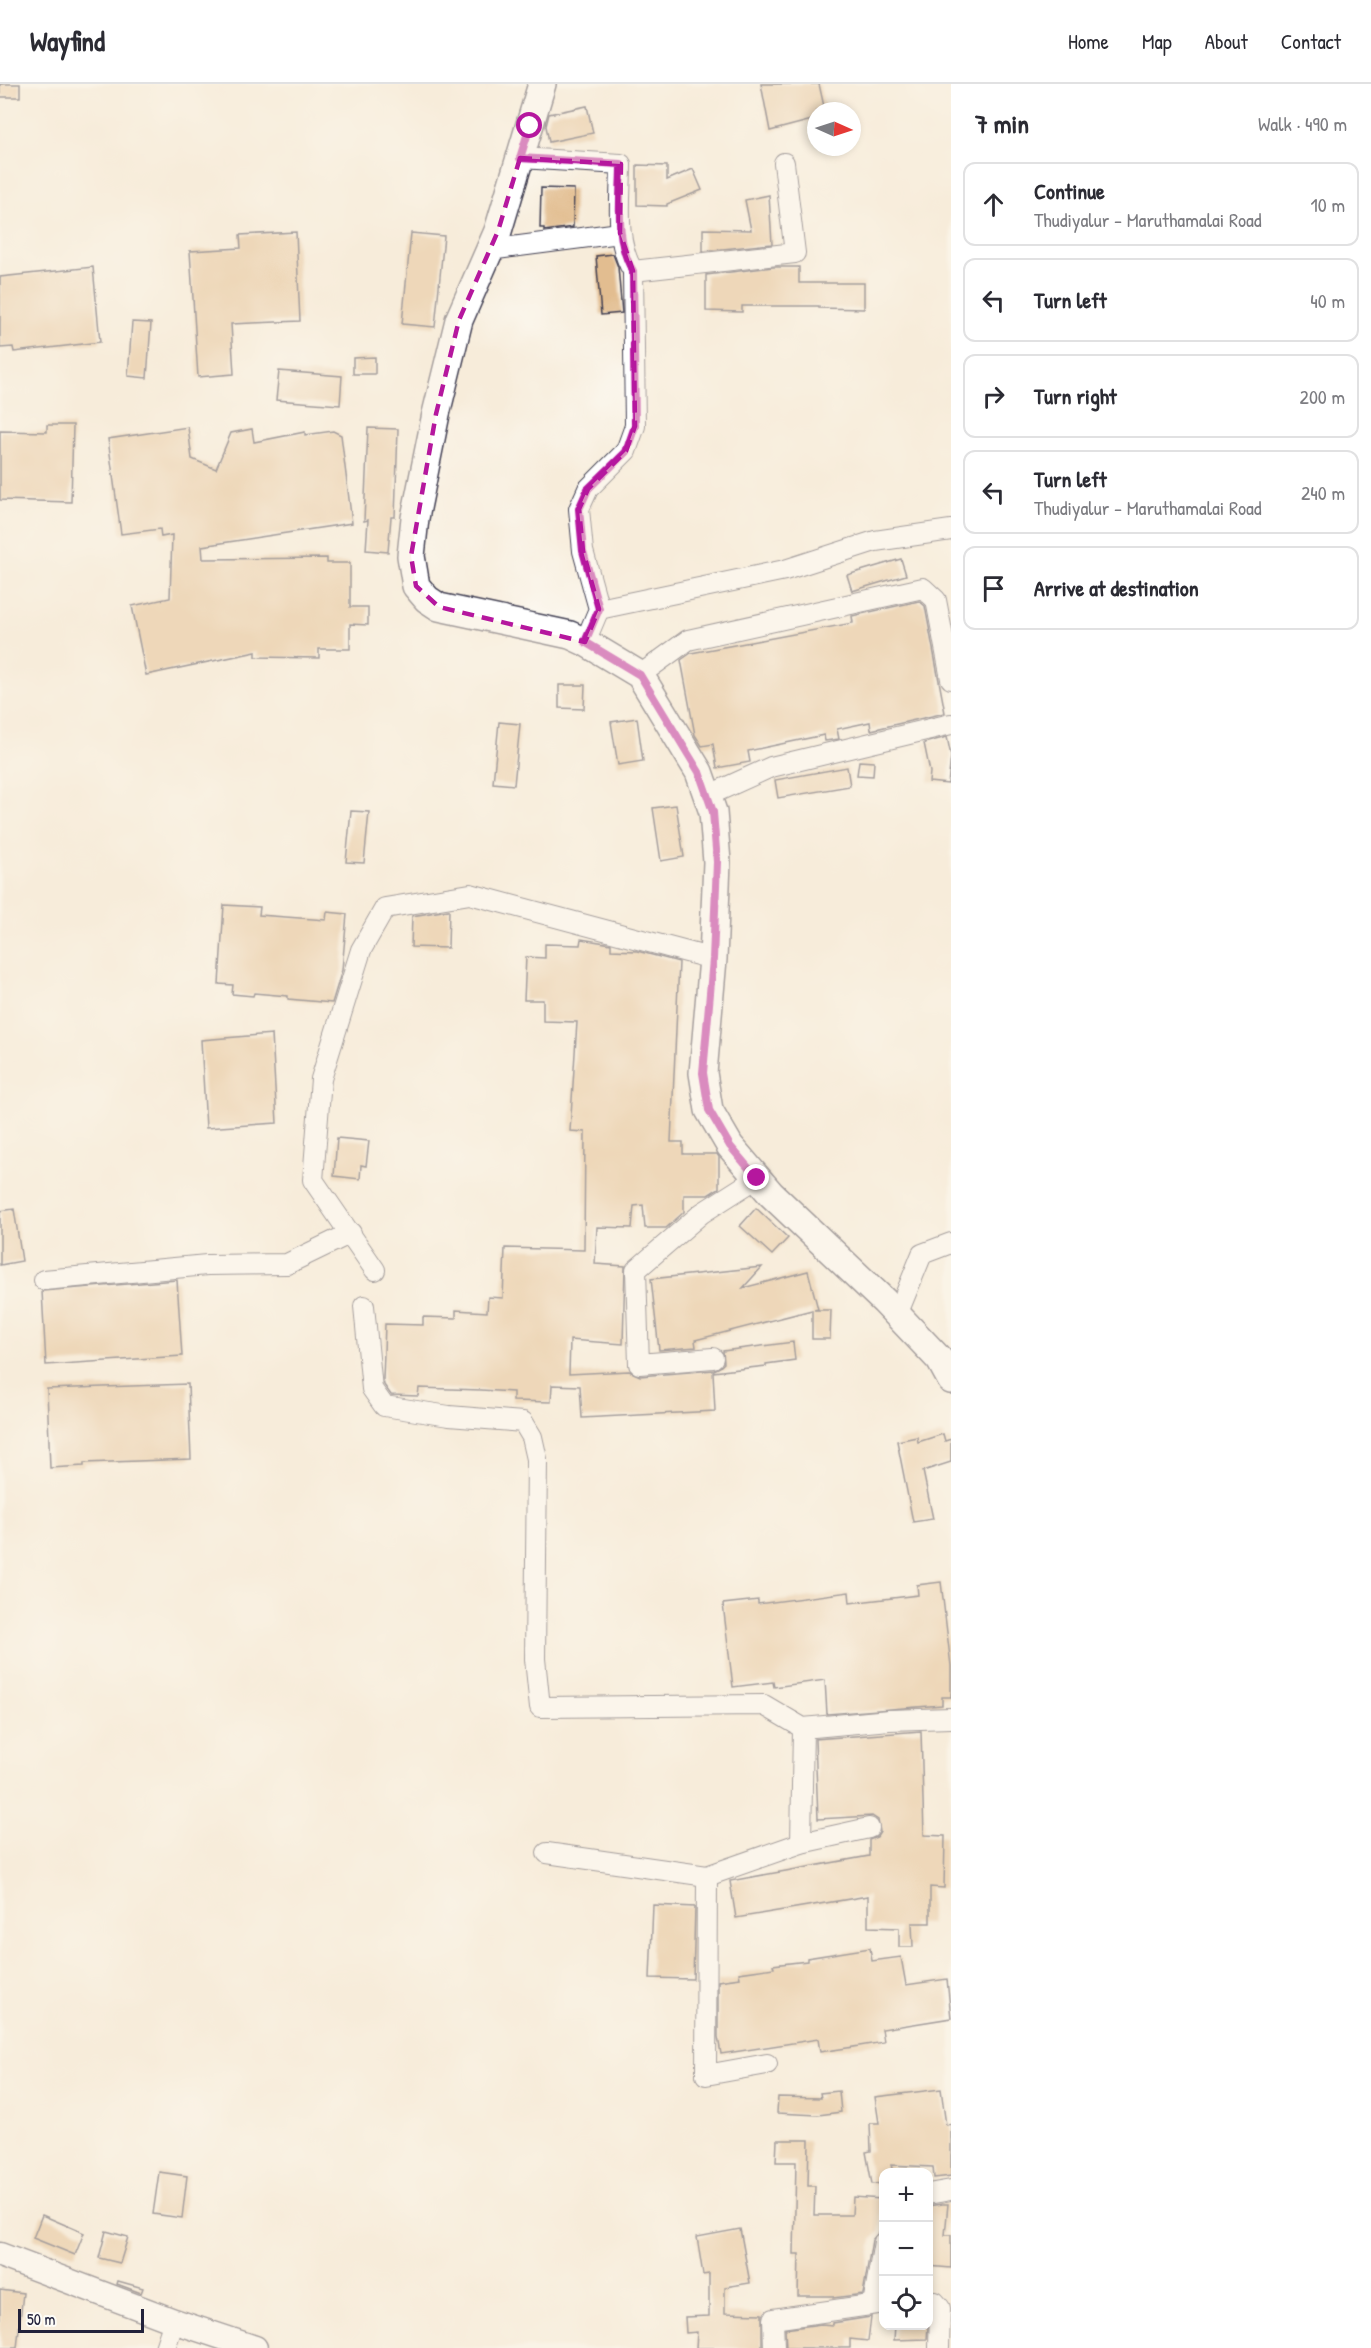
<!DOCTYPE html>
<meta charset="utf-8">
<style>
:root{--surface:#fff;--page:#f7f7f7;--text:#2b2b33;--muted:#7c7c81;--line:#e1e1e2}
body{margin:0;font-family:"Patrick Hand",sans-serif;background:var(--page);color:var(--text)}
.controls{position:absolute;right:18px;bottom:18px;display:grid;overflow:hidden;border-radius:12px;box-shadow:0 3px 9px #0003}
.controls button{width:54px;height:54px;display:grid;place-items:center;padding:0;border:0;border-bottom:2px solid var(--line);background:var(--surface);color:var(--text);font:30px sans-serif}
.compass{position:absolute;left:807px;top:18px;width:54px;height:54px;border-radius:50%;background:var(--surface);box-shadow:0 3px 9px #0003;rotate:93deg}
.scale{position:absolute;left:18px;bottom:15px;width:126px;box-sizing:border-box;padding-left:6px;border:3px solid #22223b;border-top:0;font-size:16px;line-height:21px;white-space:nowrap;color:#22223b;-webkit-text-stroke:4px #fdfcf7;paint-order:stroke}
.stop{position:absolute;width:18px;height:18px;margin:-14px;border:4px solid #b5179e;border-radius:50%;background:#fff}
.stop.end{background:#b5179e;border-color:#fff;box-shadow:0 2px 6px #0008}
.list{margin:0;padding:0;list-style:none}
h2{display:flex;justify-content:space-between;align-items:center;height:78px;margin:0;padding:0 24px;font-size:26px}
h2 small{font-size:20px;font-weight:400;color:var(--muted)}
.list li{display:grid;grid-template-columns:39px 1fr auto;gap:18px;align-items:center;box-sizing:border-box;height:84px;margin:0 12px 12px;padding:0 12px;border:2px solid var(--line);border-radius:12px}
.list b{display:block;font-size:22px;white-space:nowrap}
.list p{margin:0;font-size:20px;white-space:nowrap;color:var(--muted)}
.list em{font-size:20px;font-style:normal;color:var(--muted)}
.icon{flex:none;width:33px;height:33px;fill:none;stroke:currentColor;stroke-width:2;stroke-linecap:round;stroke-linejoin:round}
.map{position:relative;flex:none;width:951px;height:2264px;overflow:hidden}
header{display:flex;align-items:center;gap:36px;box-sizing:border-box;height:84px;padding:0 30px;background:var(--surface);border-bottom:2px solid var(--line)}
header strong{font-size:28px}
nav{display:flex;gap:33px;margin-inline-start:auto;font-size:21px}
main{display:flex}
aside{flex:1;background:var(--surface)}
.map>svg:first-child{display:block}
.building{fill:#e2bd90}
.lines{fill:none;stroke-linecap:round;stroke-linejoin:round}
.minor-casing{stroke:#424053;stroke-width:22}
.tertiary-casing{stroke:#424053;stroke-width:27}
.secondary-casing{stroke:#424053;stroke-width:30}
.minor{stroke:#fff;stroke-width:20}
.tertiary{stroke:#fff;stroke-width:24}
.secondary{stroke:#fff;stroke-width:27}
.route{stroke:#b5179e;stroke-width:8}
.marked{fill:none;stroke:#b5179e;stroke-width:4.5;stroke-dasharray:12 8;stroke-linejoin:round}
</style>
<header>
<strong>Wayfind</strong>
<nav><a>Home</a><a>Map</a><a>About</a><a>Contact</a></nav>
</header>
<main>
<div class="map">
<svg width="951" height="2264" viewBox="0 0 951 2264">
<rect width="100%" height="100%" fill="#fdfcf7"/>
<filter id="ink" filterUnits="userSpaceOnUse"><feTurbulence type="fractalNoise" baseFrequency=".0167" numOctaves="2"/><feDisplacementMap in="SourceGraphic" scale="12" xChannelSelector="R" yChannelSelector="G"/><feConvolveMatrix kernelMatrix="1 2 1 2 8 2 1 2 1" color-interpolation-filters="sRGB"/></filter>
<filter id="wash" filterUnits="userSpaceOnUse"><feTurbulence type="fractalNoise" baseFrequency=".008" numOctaves="4" result="noise"/><feDisplacementMap in="SourceGraphic" scale="24" xChannelSelector="R" yChannelSelector="G"/><feGaussianBlur stdDeviation="1.35" result="paint"/><feColorMatrix in="noise" values="0 0 0 0 0 0 0 0 0 0 0 0 0 0 0 0 0 1.4 0 .05"/><feComposite in="paint" operator="in"/></filter>
<g filter="url(#wash)">
<rect width="100%" height="100%" fill="#f7ecda"/>
<g id="blocks">
<g class="building">
<rect x="0" y="0" width="20" height="13"/>
<polygon points="761,0 819,0 825,27 816,27 816,35 770,47"/>
<polygon points="587,22 593,49 549,58 546,42 549,30"/>
<polygon points="637,81 667,82 667,96 693,85 702,106 667,120 667,122 637,121"/>
<polygon points="541,104 574,105 573,143 544,147 544,144 540,144"/>
<polygon points="769,111 772,160 703,167 703,145 751,146 745,116"/>
<polygon points="296,148 300,237 231,240 234,290 198,293 190,167 241,164 240,151"/>
<polygon points="411,149 444,152 435,243 402,240"/>
<polygon points="613,170 618,183 622,229 601,231 596,172"/>
<polygon points="93,183 100,258 14,268 13,263 0,264 0,193"/>
<polygon points="773,183 799,183 799,199 864,199 864,225 819,224 819,222 742,222 742,228 706,227 706,191"/>
<polygon points="132,238 151,239 147,294 128,292"/>
<polygon points="375,273 375,290 353,290 353,274"/>
<polygon points="279,287 342,292 340,321 276,316"/>
<polygon points="47,341 73,341 71,418 0,416 0,347 47,348"/>
<polygon points="188,343 192,375 216,385 231,349 252,345 254,358 305,348 305,351 333,347 341,351 352,439 202,462 203,475 327,474 327,479 350,479 350,523 368,523 368,541 350,540 350,565 319,565 319,574 256,573 256,568 146,591 132,522 170,514 172,451 161,453 160,445 121,450 108,355"/>
<polygon points="368,344 398,345 395,433 391,433 388,468 366,466 368,436 364,437"/>
<polygon points="901,475 906,491 852,507 847,491"/>
<polygon points="919,517 925,522 945,629 871,646 870,638 837,645 839,655 825,657 824,651 748,667 750,678 717,684 713,660 702,662 695,651 681,576 691,569 853,539 852,532"/>
<polygon points="559,601 585,601 584,625 559,624"/>
<polygon points="637,634 643,677 618,681 611,638"/>
<polygon points="499,638 520,640 514,701 493,699"/>
<polygon points="947,653 951,672 948,700 929,698 930,688 924,659"/>
<polygon points="859,677 874,678 873,692 857,691"/>
<polygon points="847,683 850,702 778,714 775,696"/>
<polygon points="676,721 684,773 661,777 653,724"/>
<polygon points="351,727 369,728 364,779 346,778"/>
<polygon points="224,821 260,823 259,831 326,836 327,828 347,830 342,886 332,919 288,915 288,912 254,909 253,912 232,910 233,901 219,900"/>
<polygon points="449,826 448,864 411,863 412,832"/>
<polygon points="581,855 611,860 611,866 637,867 679,878 671,1058 683,1058 683,1070 717,1070 719,1073 719,1104 708,1111 684,1111 684,1128 666,1144 645,1144 643,1121 634,1122 632,1144 597,1143 595,1180 625,1182 623,1260 570,1256 569,1290 629,1287 640,1292 714,1286 720,1283 724,1279 723,1267 793,1258 795,1276 766,1280 766,1282 713,1288 715,1327 582,1334 580,1302 552,1301 551,1318 513,1317 513,1308 481,1306 419,1304 418,1312 391,1311 384,1301 383,1296 385,1240 423,1241 423,1233 456,1234 456,1226 487,1228 488,1213 503,1214 505,1164 584,1166 585,1048 570,1047 577,938 543,937 543,916 524,916 526,873 545,874 545,860 580,861"/>
<polygon points="272,950 277,1039 206,1044 201,956"/>
<polygon points="337,1054 369,1057 366,1082 361,1081 360,1095 334,1092"/>
<polygon points="756,1124 788,1154 772,1171 740,1142"/>
<polygon points="14,1125 22,1177 0,1181 0,1127"/>
<polygon points="762,1183 743,1204 808,1187 818,1225 814,1226 831,1226 830,1255 812,1255 812,1226 695,1256 696,1263 659,1266 651,1195"/>
<polygon points="177,1196 182,1272 46,1281 42,1207"/>
<polygon points="188,1300 191,1375 84,1379 84,1382 50,1384 47,1305"/>
<polygon points="943,1350 945,1357 951,1355 951,1378 923,1387 933,1435 913,1438 897,1357 917,1353 918,1358"/>
<polygon points="941,1498 951,1582 951,1613 942,1613 942,1621 827,1630 825,1596 774,1603 773,1598 733,1603 723,1520 758,1516 758,1520 849,1508 850,1519 918,1511 917,1501"/>
<polygon points="921,1647 924,1751 945,1752 944,1804 930,1803 930,1839 912,1839 913,1863 899,1863 899,1844 868,1843 868,1812 736,1834 730,1797 869,1772 869,1756 877,1753 880,1748 878,1736 872,1732 818,1735 815,1655"/>
<polygon points="653,1821 695,1823 693,1895 650,1894"/>
<polygon points="870,1864 872,1877 901,1873 906,1901 947,1895 951,1934 882,1945 884,1958 847,1964 820,1968 818,1955 721,1970 718,1953 718,1897 740,1894 739,1889 774,1884 773,1881 807,1877 807,1874"/>
<polygon points="941,2005 946,2041 951,2040 951,2092 934,2094 933,2083 891,2081 893,2088 884,2088 884,2099 872,2100 866,2068 871,2067 870,2039 879,2039 875,2013"/>
<polygon points="839,2007 841,2028 818,2031 777,2029 778,2013 821,2014 820,2009"/>
<polygon points="777,2056 809,2056 808,2102 815,2102 814,2131 852,2131 853,2113 882,2115 880,2147 872,2156 863,2210 833,2214 833,2212 798,2212 799,2170 794,2170 796,2078 776,2078"/>
<polygon points="159,2088 187,2092 182,2134 153,2130"/>
<polygon points="942,2120 948,2120 945,2151 951,2151 951,2184 928,2182 928,2122"/>
<polygon points="42,2131 84,2149 75,2171 33,2154"/>
<polygon points="740,2145 750,2199 725,2203 725,2229 762,2230 762,2264 696,2264 697,2248 686,2249 685,2233 709,2232 709,2190 703,2191 697,2153"/>
<polygon points="106,2147 128,2153 120,2179 99,2174"/>
<polygon points="118,2197 143,2204 141,2209 117,2200"/>
<polygon points="0,2206 23,2209 17,2264 0,2264"/>
<polygon points="871,2233 868,2257 850,2255 850,2264 786,2264 785,2245 821,2240 833,2241 833,2239"/>
<polygon points="895,2241 928,2241 927,2255 894,2256"/>
</g>
</g>
</g>
<g filter="url(#ink)">
<use href="#blocks" fill-opacity="0" stroke="#424053" stroke-width="1.5"/>
<g class="lines">
<g class="minor-casing">
<g id="minor">
<path d="M520,74L621,80C621,115 614,156 633,187L635,342L626,367L588,405L579,425L583,467L599,525L585,558"/>
<polyline points="489,166 620,149"/>
<polyline points="633,187 795,169 784,79"/>
<polyline points="599,525 785,486 875,457 951,446"/>
<polyline points="640,591 688,556 923,504 936,516 951,595"/>
<polyline points="707,712 771,683 951,640"/>
<polyline points="375,1186 313,1096 321,995 361,866 385,824 470,810 713,875"/>
<polyline points="44,1196 207,1181 287,1180 351,1149"/>
<polyline points="364,1222 372,1305 384,1322 449,1332 523,1338 532,1353 537,1375 535,1575 540,1623 764,1621 803,1644 889,1636 951,1634"/>
<polyline points="897,1231 922,1170 951,1159"/>
<polyline points="713,1274 639,1280 636,1186 702,1129 757,1094"/>
<polyline points="801,1759 803,1644"/>
<polyline points="547,1769 707,1792 801,1759 869,1744"/>
<polyline points="707,1792 706,1991 767,1980"/>
<polyline points="928,2110 951,2106"/>
<polyline points="928,2218 935,2218 940,2224 939,2264"/>
<polyline points="873,2220 884,2158"/>
<polyline points="165,2264 174,2237"/>
<polyline points="774,2264 773,2235 884,2219"/>
</g>
</g>
<g class="tertiary-casing">
<polyline id="tertiary" points="0,2171 174,2237 255,2264"/>
</g>
<g class="secondary-casing">
<polyline id="secondary" points="542,0 498,147 459,236 436,330 415,434 411,472 416,502 427,515 439,523 570,551 585,558 640,591 699,688 713,728 717,778 713,875 703,989 709,1026 730,1062 771,1110 884,1217 940,1276 951,1296"/>
</g>
<use href="#minor" class="minor"/>
<use href="#tertiary" class="tertiary"/>
<use href="#secondary" class="secondary"/>
</g>
</g>
<g class="lines" filter="url(#ink)">
<path class="route" d="M530,42L520,74L621,80C621,115 614,156 633,187L635,342L626,368L588,405L579,425L583,467L599,525L585,558L640,591L699,688L713,728L717,778L713,875L703,989L709,1026L730,1062L757,1094"/>
</g>
<path d="M0 0H951V2264H0ZM520,74L621,80L620,149L633,187L635,342L626,367L588,405L579,425L583,467L599,525L585,558L439,523L416,502L411,472L436,330L459,236L498,147Z" fill="#f7ecda" fill-opacity=".55" fill-rule="evenodd"/>
<path class="marked" d="M520,74L621,80L620,149L633,187L635,342L626,367L588,405L579,425L583,467L599,525L585,558L439,523L416,502L411,472L436,330L459,236L498,147Z"/>
</svg>
<div class="controls">
<button>+</button>
<button>−</button>
<button><svg class="icon" aria-label="locate" viewBox="0 0 24 24"><circle cx="12" cy="12" r="6"/><path d="M12 2v4M12 18v4M2 12h4M18 12h4"/></svg></button>
</div>
<svg class="compass" viewBox="-18 -18 36 36"><path d="M0-13l5 13h-10z" fill="#e53935"/><path d="M0 13l5-13h-10z" fill="#7c7c81"/></svg>
<div class="scale">50 m</div>
<div class="stop" style="left:530px;top:42px"></div>
<div class="stop end" style="left:757px;top:1094px"></div>
</div>
<aside>
<h2>7 min<small>Walk · 490 m</small></h2>
<ul class="list">
<li><svg class="icon" aria-label="ahead" viewBox="0 0 24 24"><path d="M12 20V5M6 11l6-6 6 6"/></svg><div><b>Continue</b><p>Thudiyalur - Maruthamalai Road</p></div><em>10 m</em></li>
<li><svg class="icon" aria-label="left" viewBox="0 0 24 24"><path d="M17 20v-9H6M10 6l-5 5 5 5"/></svg><div><b>Turn left</b></div><em>40 m</em></li>
<li><svg class="icon" aria-label="right" viewBox="0 0 24 24"><path d="M7 20v-9h11M14 6l5 5-5 5"/></svg><div><b>Turn right</b></div><em>200 m</em></li>
<li><svg class="icon" aria-label="left" viewBox="0 0 24 24"><path d="M17 20v-9H6M10 6l-5 5 5 5"/></svg><div><b>Turn left</b><p>Thudiyalur - Maruthamalai Road</p></div><em>240 m</em></li>
<li><svg class="icon" aria-label="arrive" viewBox="0 0 24 24"><path d="M6 21V4h12l-3 4 3 4H6"/></svg><div><b>Arrive at destination</b></div></li>
</ul>
</aside>
</main>
